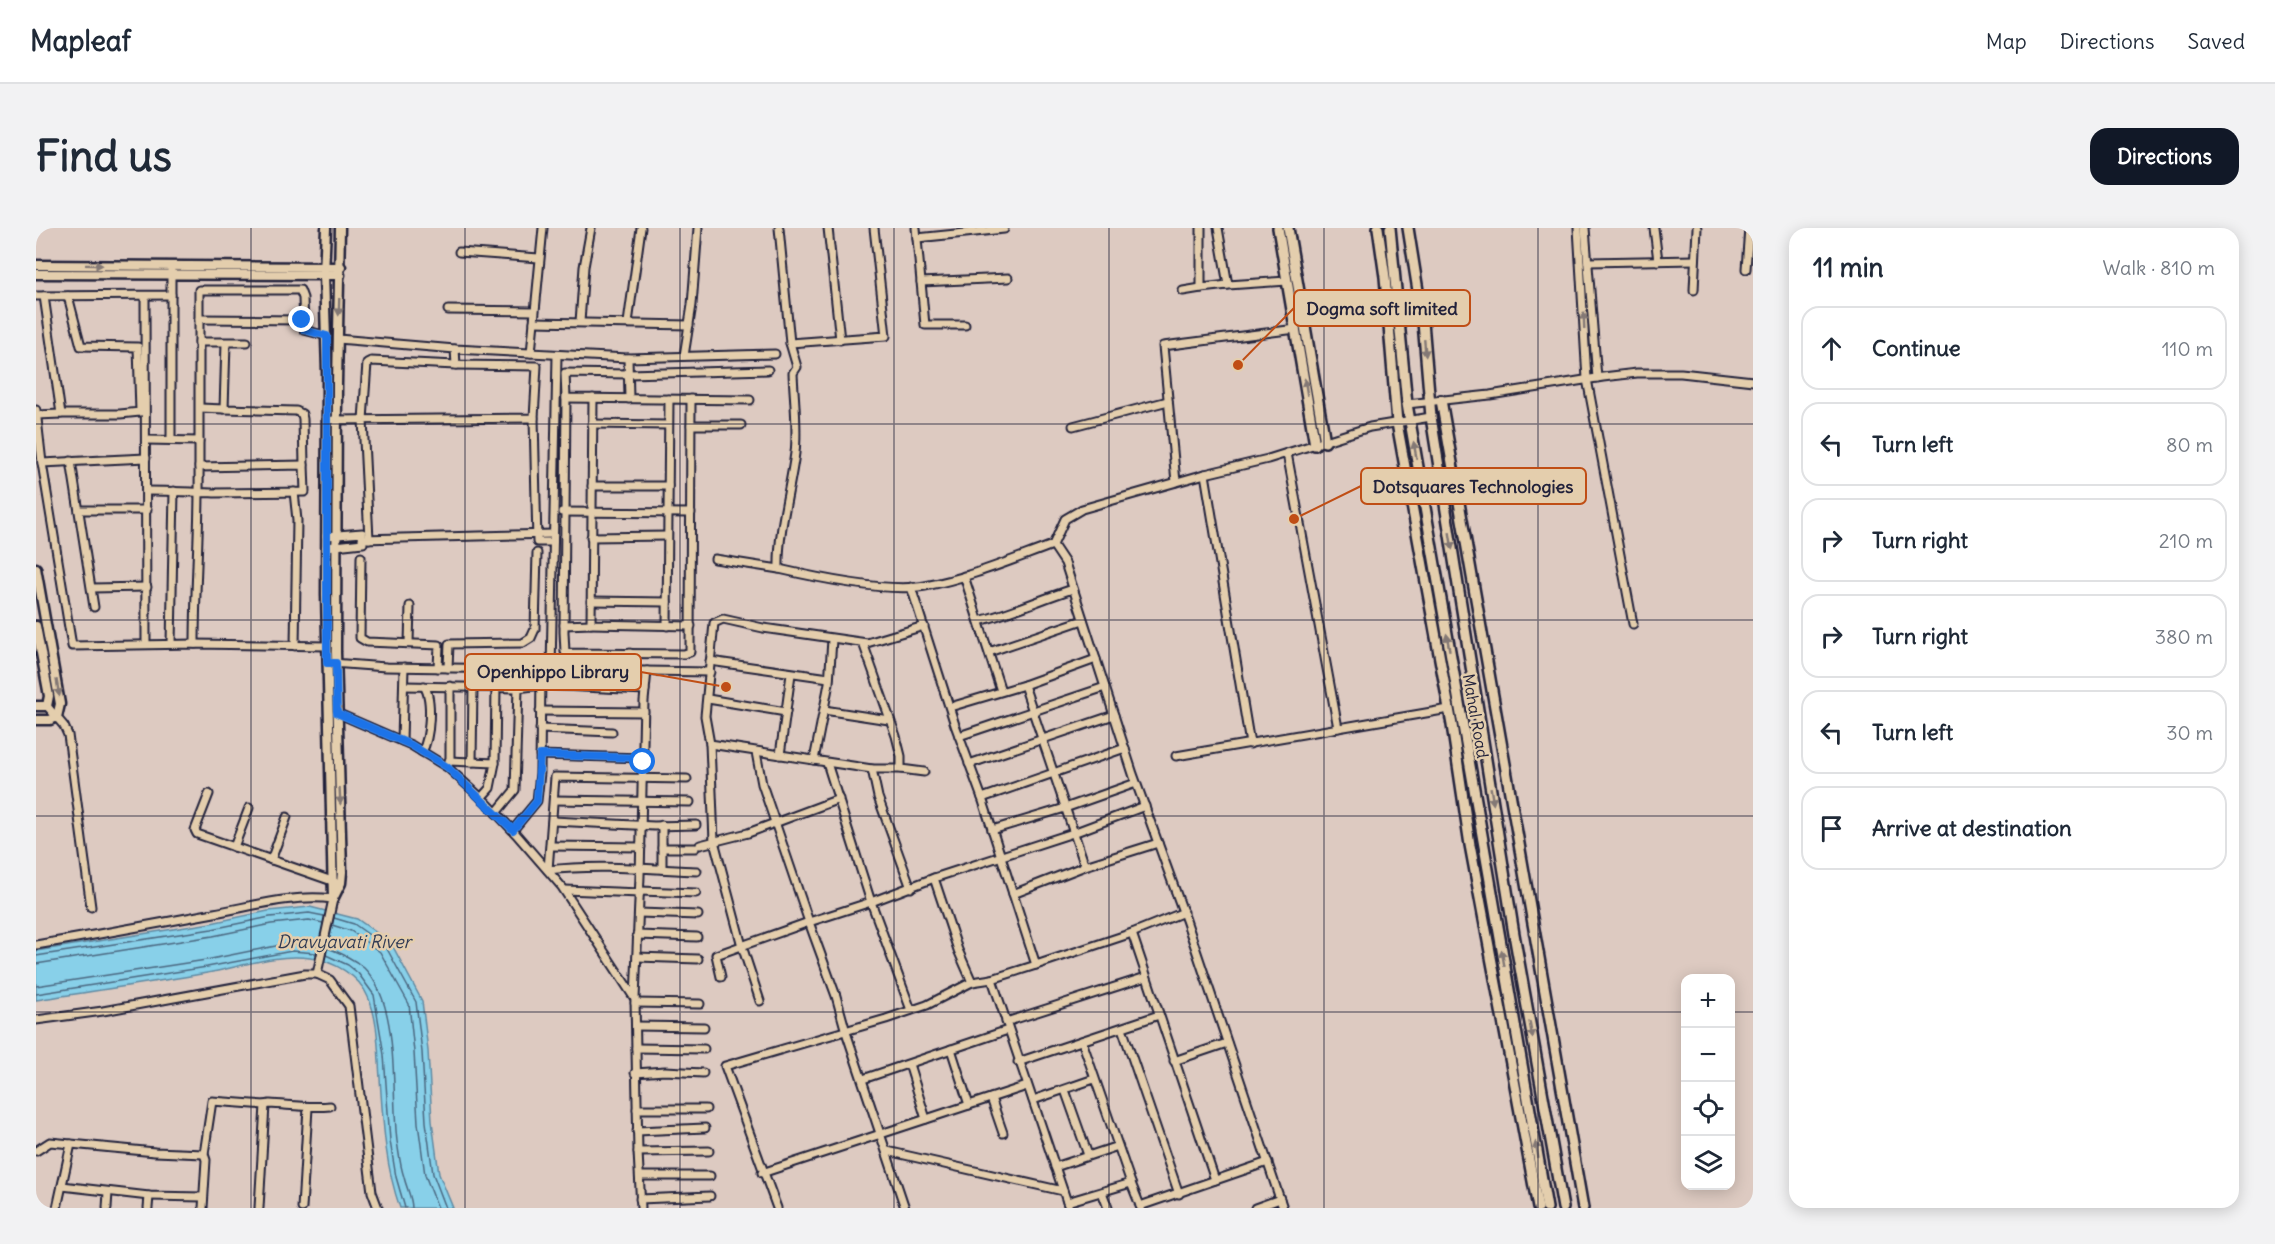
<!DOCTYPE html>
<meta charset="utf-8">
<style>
:root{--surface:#fff;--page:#f2f2f3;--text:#1f2937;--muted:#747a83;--line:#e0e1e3;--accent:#111827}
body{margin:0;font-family:Delius,sans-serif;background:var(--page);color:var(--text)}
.controls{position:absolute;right:18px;bottom:18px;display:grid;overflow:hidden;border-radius:12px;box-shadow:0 3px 15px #0003}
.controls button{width:54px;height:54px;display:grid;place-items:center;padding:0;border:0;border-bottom:2px solid var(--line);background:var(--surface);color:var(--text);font:30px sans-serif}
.stop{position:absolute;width:18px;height:18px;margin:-14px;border:4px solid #1a73e8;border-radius:50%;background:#fff}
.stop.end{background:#1a73e8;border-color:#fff;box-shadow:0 2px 6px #0008}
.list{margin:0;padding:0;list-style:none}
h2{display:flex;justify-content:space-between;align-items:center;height:78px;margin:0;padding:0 24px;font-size:26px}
h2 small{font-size:20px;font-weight:400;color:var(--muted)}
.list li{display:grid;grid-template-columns:39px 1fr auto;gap:18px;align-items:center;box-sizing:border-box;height:84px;margin:0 12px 12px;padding:0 12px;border:2px solid var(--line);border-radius:18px}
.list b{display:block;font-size:22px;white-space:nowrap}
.list em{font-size:20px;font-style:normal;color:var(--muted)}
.icon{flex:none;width:33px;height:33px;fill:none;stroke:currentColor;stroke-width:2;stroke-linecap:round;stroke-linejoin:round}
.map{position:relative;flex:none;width:1717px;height:980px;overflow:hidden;border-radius:18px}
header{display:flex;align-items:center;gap:36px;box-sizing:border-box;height:84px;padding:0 30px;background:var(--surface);border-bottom:2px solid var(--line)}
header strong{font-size:28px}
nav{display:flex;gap:33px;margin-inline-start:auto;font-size:21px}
.intro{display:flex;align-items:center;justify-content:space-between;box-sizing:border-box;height:144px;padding:0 36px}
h1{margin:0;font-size:42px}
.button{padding:15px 27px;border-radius:18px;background:var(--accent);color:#fff;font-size:21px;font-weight:700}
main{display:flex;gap:36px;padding:0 36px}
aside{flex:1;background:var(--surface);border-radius:18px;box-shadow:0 3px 15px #0003}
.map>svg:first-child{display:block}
.water{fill:#88d0e9;stroke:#5f8aa3;stroke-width:1.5}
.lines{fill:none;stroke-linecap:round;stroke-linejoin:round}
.shore{stroke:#4b6881;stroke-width:1.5}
.minor-casing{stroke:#22223b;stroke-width:11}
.tertiary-casing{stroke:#22223b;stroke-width:13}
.secondary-casing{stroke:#22223b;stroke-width:14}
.minor{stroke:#e4cead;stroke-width:7}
.tertiary{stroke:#e4cead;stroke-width:8}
.secondary{stroke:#e4cead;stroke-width:9}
.oneway{fill:#837874}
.route{stroke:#1a73e8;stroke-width:8}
.grid{fill:none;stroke:#22223b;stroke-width:1.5;stroke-opacity:0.55}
.labels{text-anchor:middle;stroke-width:5;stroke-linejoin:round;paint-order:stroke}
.street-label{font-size:16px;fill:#22223b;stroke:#e4cead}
.water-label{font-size:18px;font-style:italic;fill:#313c55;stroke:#e4cead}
.leader{fill:none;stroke:#c04e15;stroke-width:2}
.callout-dot{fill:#c04e15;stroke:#e4cead;stroke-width:2}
.callout{fill:#e4cead;stroke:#c04e15;stroke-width:2}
.callout-label{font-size:18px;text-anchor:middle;font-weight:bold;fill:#22223b}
</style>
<header>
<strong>Mapleaf</strong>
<nav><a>Map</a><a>Directions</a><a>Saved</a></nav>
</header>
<div class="intro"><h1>Find us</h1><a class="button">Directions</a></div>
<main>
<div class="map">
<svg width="1717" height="980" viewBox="0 0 1717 980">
<rect width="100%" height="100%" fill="#ddcac1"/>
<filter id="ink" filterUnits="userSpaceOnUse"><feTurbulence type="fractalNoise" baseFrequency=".0167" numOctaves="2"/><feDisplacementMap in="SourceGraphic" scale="12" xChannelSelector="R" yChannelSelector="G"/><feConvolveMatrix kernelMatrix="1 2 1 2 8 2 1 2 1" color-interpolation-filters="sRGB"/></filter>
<g filter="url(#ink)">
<path class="water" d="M274,679L321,691L355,715L386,773L392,823L396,893L403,946L417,980H364C349,937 347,895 344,850C342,825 343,793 332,769C323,747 297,733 274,730C241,725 204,739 171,745C114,755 57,763 0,772V723L175,695L232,683Z"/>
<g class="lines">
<g class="shore">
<polyline points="298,690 318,696 350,719 380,774 386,824 390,894 397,946 410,980"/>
<polyline points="296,697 315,703 344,724 373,776 378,824 382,895 389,947 402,980"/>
<path d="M292,720C304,725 317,730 328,740C365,776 355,864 361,913C363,925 364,938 368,949C370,959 376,969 376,980"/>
<polyline points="290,727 312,737 322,745 338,767 348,827 354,913 360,949 369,980"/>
<polyline points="0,728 176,701 234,689 273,685 288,688"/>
<polyline points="0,736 177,708 235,696 273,692 287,695"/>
<polyline points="0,758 170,732 255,715 282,718"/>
<polyline points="0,766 171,739 256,723 280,725"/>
</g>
<g class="minor-casing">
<g id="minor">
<path d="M743,0L754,115L761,139L757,145C758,171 762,199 759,225C754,264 742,301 743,341C782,350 851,365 889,358C933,350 975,332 1017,317"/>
<polyline points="792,0 804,112"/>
<polyline points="880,0 889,97 929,97"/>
<polyline points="1165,0 1165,60 1192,57"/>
<polyline points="1182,0 1192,57 1251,53"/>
<polyline points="1542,0 1551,151 1597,396"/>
<polyline points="1549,0 1561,150"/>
<polyline points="1618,0 1622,33"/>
<polyline points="881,10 968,1"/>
<polyline points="423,24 503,30"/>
<polyline points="1552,34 1659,32"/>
<polyline points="1710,41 1713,0"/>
<polyline points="885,54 972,50"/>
<polyline points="1658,62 1661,0"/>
<polyline points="1147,63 1165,60"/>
<polyline points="135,67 135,212"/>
<polyline points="0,68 135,67 135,43"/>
<polyline points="8,68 25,186 84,186 104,184 102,119 45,118 32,68"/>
<polyline points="109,68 110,416"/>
<polyline points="412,82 498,83"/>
<polyline points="163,91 266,92"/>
<polyline points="498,94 653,97"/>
<polyline points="544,94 548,39 555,0"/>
<polyline points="592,95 605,0"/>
<polyline points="302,111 419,121 592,130 739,126"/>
<polyline points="163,114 211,114"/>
<polyline points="190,115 188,181 260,183 266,186 267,191 268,237"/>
<polyline points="754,115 850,108 838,0"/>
<polyline points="495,125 507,0"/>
<polyline points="648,128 656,77 662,0"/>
<polyline points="592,130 593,171"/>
<polyline points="530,170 528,404 529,424 533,425 648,426 654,424 655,171"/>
<polyline points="557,170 555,396 655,398"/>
<polyline points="714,172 530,170 529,145 593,146 732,142"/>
<polyline points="1371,176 1454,167 1567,149 1601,145 1645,145 1717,153"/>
<polyline points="164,180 188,181"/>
<polyline points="0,182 6,235 110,230"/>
<polyline points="1,187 25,186"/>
<polyline points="498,190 501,314 517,314"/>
<polyline points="297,192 498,190 501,138 420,137 419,121"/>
<polyline points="556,196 632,197"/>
<polyline points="655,197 705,197"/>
<polyline points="1037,198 1132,173"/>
<polyline points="110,212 163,213 163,62 264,62 267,70 268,102 291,108"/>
<polyline points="163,213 163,239"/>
<polyline points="1251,225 1302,500"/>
<polyline points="35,233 58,379"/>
<polyline points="6,235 36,418 159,416 291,418"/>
<polyline points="1169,246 1214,516"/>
<polyline points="1140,254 1127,118 1260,101"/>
<polyline points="556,258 632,258"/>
<path d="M111,263C133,263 155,264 178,265L269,264L268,237L163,239C164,298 159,357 159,416"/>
<polyline points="258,264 261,292 259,418"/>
<polyline points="43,282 111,282"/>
<polyline points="526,284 655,285"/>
<polyline points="555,309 631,308"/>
<polyline points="326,311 517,306"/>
<polyline points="333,311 327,192 331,135 335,133 420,137"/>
<polyline points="290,319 327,315 326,305 290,308"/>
<polyline points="325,329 324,410 331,414 403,417 402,440"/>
<polyline points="679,331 743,341"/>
<polyline points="928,348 965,463"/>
<polyline points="875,359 919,497 946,570 1000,737 1096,705 1148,684"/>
<polyline points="56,360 111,359"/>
<polyline points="555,373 631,374"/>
<path d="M943,393C975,385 1005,371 1037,361"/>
<polyline points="528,397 555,396"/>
<polyline points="631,398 633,171"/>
<polyline points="888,398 831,415 727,400 687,391 678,395 669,488 674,516 836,541 865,541 888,544"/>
<polyline points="373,415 374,378"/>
<polyline points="827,415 860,508 865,528 865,541"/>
<polyline points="135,416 138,263"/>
<polyline points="953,424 1047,392"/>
<polyline points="674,433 793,450"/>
<polyline points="296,435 350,439 674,444"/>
<polyline points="412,440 413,416 487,415 495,410 499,401 501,325"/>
<polyline points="515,443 521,127"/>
<polyline points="594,443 594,425"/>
<polyline points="988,457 1049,638"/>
<polyline points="368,458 482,460 505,457 609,462"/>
<polyline points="672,471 750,484"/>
<polyline points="11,478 28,498 32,507 55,679"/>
<polyline points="914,479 988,457 1060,431"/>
<polyline points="788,482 853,492"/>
<polyline points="504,483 608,484"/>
<polyline points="301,485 375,517 411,539 450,574 480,606 526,659 599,771"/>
<polyline points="504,501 576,504"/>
<polyline points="923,508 1069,459"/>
<polyline points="366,513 368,439"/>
<polyline points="674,516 678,613 706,718 724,773"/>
<path d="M386,524C394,510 397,471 388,458"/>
<polyline points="504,527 607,530"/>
<polyline points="744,527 755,446"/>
<polyline points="1140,528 1413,481"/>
<polyline points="778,532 793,455 796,412"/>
<polyline points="413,533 459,535 454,560 445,570"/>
<polyline points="436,534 437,458"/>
<polyline points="459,535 460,459"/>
<polyline points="791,535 835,674 875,782"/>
<polyline points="933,536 1078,487"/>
<polyline points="412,537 414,531 414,458"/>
<polyline points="836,541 842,569 875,660"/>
<path d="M651,551L519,549L512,642C561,636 612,641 661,643"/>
<polyline points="173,566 159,602 161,606 299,654"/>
<polyline points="946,570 1089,520"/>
<polyline points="518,572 654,574"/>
<polyline points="460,585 479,562 482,460"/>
<polyline points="517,593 618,598 660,597"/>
<polyline points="626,597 626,641"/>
<polyline points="477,602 501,573 504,545 505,442"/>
<polyline points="956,602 1029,580 1100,555"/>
<polyline points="664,617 712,605 803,571"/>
<polyline points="515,618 605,619"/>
<polyline points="198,619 213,580"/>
<polyline points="626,620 659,620"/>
<polyline points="235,632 251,589"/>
<polyline points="898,650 1037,605 1109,578"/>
<polyline points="529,662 604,665"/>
<polyline points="604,663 660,665"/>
<polyline points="977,666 1049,638 1122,615"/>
<polyline points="603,685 662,687"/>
<polyline points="1096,705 1179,952"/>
<polyline points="601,707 661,709"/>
<path d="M0,717C59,707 119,696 178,685C218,678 256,666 297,671L281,746"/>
<polyline points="601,729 662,731"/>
<polyline points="685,749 680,727 773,694 726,556 720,524"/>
<polyline points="956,751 1000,737"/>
<polyline points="599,775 664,776"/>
<polyline points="0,792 67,783 269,746 281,746 294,752 313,778 336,964 342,980"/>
<polyline points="970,794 1110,749"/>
<polyline points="600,798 668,799"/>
<polyline points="1086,800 1143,966"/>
<polyline points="1046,813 1095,955"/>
<polyline points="600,820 668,821"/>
<polyline points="915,821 933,877"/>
<polyline points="1138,833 1191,815"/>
<polyline points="982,834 1123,787"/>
<polyline points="873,836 890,891"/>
<polyline points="599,845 629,843 667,845"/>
<polyline points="827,851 972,802"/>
<polyline points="1029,862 1052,927"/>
<polyline points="955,870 967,905"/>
<polyline points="997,872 1058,851"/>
<polyline points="601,881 670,881"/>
<polyline points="601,903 669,900"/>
<polyline points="0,923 14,914 119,924 168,926"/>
<polyline points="851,923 1027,963"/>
<polyline points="602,924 673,923"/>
<polyline points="1019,939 1082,918"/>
<polyline points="726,945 991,858"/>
<polyline points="604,948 674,948"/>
<polyline points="26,958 113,968 167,969"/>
<polyline points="1066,964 1072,980"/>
<polyline points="604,971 674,968"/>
<polyline points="1031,974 1095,955 1105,980"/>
<polyline points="1104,978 1232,934"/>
<polyline points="21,980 35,916"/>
<polyline points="71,980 72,964"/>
<polyline points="112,980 113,968"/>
<path d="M167,980L170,932L168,926L176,873L229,877L234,876C254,877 273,880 294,878"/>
<polyline points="223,980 229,877"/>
<polyline points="266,980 272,880"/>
<polyline points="605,980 602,924 599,771 604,648 608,473 611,443"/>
<polyline points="741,980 689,838 850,791 891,777 936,754"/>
<polyline points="869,980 810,804 800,768 773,694 835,674 898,650 922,722 936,754 956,751 1033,980"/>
<polyline points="1219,980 1244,971"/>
<polyline points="1247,980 1150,692 1097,546 1029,335 1017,317 1029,291 1046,281 1169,246 1232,231 1334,199 1395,189"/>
</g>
</g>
<g class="tertiary-casing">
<g id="tertiary">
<polyline points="290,0 288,46 291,144 290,366 297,671"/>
<polyline points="0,37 305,39"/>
<polyline points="0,46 304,47"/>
<polyline points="0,340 24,476 21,489 14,492 0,492"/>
<polyline points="0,398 13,468 11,478 0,478"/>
<polyline points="297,671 305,655 306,644 300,424 301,156 304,0"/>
</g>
</g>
<g class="secondary-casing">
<g id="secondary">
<polyline points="1242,0 1279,217"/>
<polyline points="1252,0 1289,214"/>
<polyline points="1342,0 1349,49 1361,195 1416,497 1434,617 1502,980"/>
<polyline points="1354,0 1371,176 1511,980"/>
<polyline points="1372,0 1387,94 1395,189 1478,706 1527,980"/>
<polyline points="1405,172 1547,980"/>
</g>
</g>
<use href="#minor" class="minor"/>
<use href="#tertiary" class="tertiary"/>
<use href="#secondary" class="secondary"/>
</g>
<defs><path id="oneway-solid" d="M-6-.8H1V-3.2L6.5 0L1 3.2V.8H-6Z" transform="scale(1.5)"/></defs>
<g class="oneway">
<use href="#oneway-solid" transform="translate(58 37) rotate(1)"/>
<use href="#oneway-solid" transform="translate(303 79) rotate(92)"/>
<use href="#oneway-solid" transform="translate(1548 93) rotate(-92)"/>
<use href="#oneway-solid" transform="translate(1389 120) rotate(85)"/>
<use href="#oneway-solid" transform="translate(1270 159) rotate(-99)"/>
<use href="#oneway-solid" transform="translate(1379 222) rotate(-100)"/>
<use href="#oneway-solid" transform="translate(1415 313) rotate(81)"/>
<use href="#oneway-solid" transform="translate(1412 414) rotate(-100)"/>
<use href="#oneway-solid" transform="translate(22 460) rotate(80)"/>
<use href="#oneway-solid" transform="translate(304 568) rotate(87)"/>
<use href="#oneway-solid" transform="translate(1456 568) rotate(81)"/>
<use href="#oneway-solid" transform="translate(1467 730) rotate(-100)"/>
<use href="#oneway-solid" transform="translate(1495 802) rotate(80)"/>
<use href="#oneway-solid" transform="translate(1501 922) rotate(-100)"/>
</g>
</g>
<g class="lines" filter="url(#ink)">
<polyline class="route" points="266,92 268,102 291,108 291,435 300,435 301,485 375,517 411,539 477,602 501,573 504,527 607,530 607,534"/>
</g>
<path class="grid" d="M215,0V980M429,0V980M644,0V980M858,0V980M1073,0V980M1288,0V980M1502,0V980M0,196H1717M0,392H1717M0,588H1717M0,784H1650M1694,784H1717"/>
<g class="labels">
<g class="street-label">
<text transform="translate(1440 488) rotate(80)" y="6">Mahal Road</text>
</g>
<g class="water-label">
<text x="308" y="720">Dravyavati River</text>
</g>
</g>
<path class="leader" d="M1202 137L1258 80M1258 291L1325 258M690 459L605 444"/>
<g class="callout-dot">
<circle cx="1202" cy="137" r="6"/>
<circle cx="1258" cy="291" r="6"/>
<circle cx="690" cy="459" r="6"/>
</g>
<g class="callout">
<rect x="1258" y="62" width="176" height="36" rx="6"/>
<rect x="1325" y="240" width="225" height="36" rx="6"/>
<rect x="429" y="426" width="176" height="36" rx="6"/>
</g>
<g class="callout-label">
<text x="1346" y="87">Dogma soft limited</text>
<text x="1437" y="265">Dotsquares Technologies</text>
<text x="517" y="450">Openhippo Library</text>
</g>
</svg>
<div class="controls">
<button>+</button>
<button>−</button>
<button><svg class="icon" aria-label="locate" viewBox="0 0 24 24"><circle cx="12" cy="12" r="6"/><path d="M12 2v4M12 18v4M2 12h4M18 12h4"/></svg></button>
<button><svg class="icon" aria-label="layers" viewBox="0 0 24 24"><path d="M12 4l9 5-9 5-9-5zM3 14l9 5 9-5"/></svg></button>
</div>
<div class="stop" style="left:607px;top:534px"></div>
<div class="stop end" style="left:266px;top:92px"></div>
</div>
<aside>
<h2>11 min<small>Walk · 810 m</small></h2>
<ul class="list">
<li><svg class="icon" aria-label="ahead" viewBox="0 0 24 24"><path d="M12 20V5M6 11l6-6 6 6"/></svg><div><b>Continue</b></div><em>110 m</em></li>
<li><svg class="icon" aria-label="left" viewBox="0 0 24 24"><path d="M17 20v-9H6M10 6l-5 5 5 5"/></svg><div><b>Turn left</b></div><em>80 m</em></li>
<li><svg class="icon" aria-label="right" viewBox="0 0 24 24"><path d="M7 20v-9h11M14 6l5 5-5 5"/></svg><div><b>Turn right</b></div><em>210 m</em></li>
<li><svg class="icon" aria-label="right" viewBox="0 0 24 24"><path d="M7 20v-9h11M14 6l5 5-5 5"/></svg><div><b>Turn right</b></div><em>380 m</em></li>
<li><svg class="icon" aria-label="left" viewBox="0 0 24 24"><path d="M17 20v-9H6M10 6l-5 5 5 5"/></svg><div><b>Turn left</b></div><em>30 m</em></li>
<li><svg class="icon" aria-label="arrive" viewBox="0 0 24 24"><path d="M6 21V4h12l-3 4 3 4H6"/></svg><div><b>Arrive at destination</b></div></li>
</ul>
</aside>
</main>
